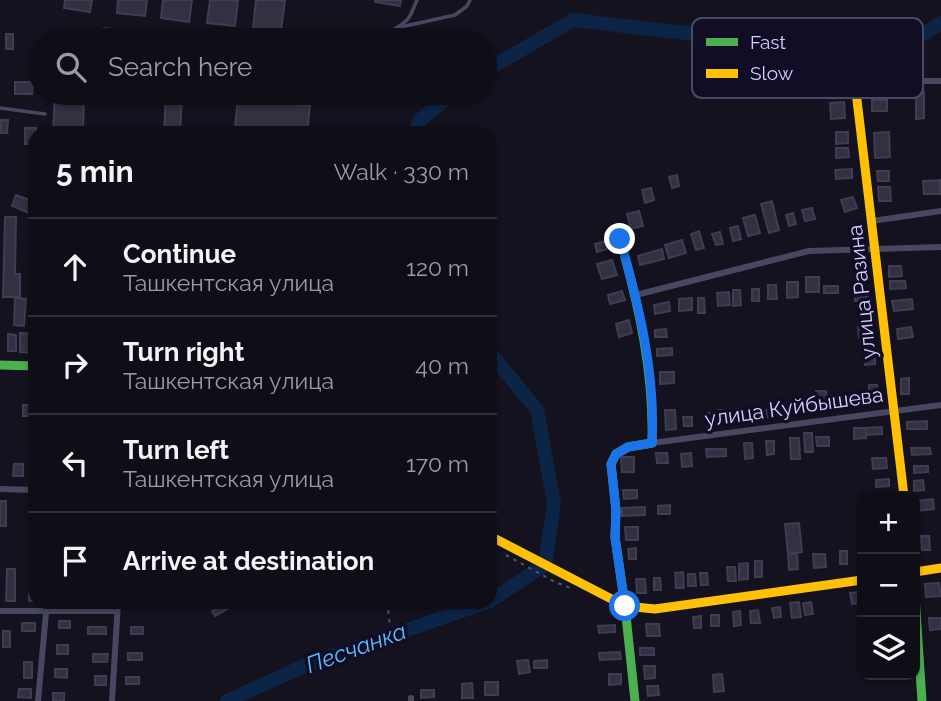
<!DOCTYPE html>
<meta charset="utf-8">
<style>
:root{--surface:#0f0e17;--page:#1d1c24;--text:#f1f3f6;--muted:#9b9ca1;--line:#2f2e36}
body{margin:0;font-family:Raleway,sans-serif;background:var(--page);color:var(--text)}
.controls{position:absolute;right:21px;bottom:21px;display:grid;overflow:hidden;border-radius:14px;box-shadow:0 2px 5px #0004}
.controls button{width:63px;height:63px;display:grid;place-items:center;padding:0;border:0;border-bottom:2px solid var(--line);background:var(--surface);color:var(--text);font:35px sans-serif}
.stop{position:absolute;width:21px;height:21px;margin:-16px;border:5px solid #1a73e8;border-radius:50%;background:#fff}
.stop.end{background:#1a73e8;border-color:#fff;box-shadow:0 2px 7px #0008}
.list{margin:0;padding:0;list-style:none}
h2{display:flex;justify-content:space-between;align-items:center;height:91px;margin:0;padding:0 28px;font-size:30px}
h2 small{font-size:23px;font-weight:400;color:var(--muted)}
.list li{display:grid;grid-template-columns:46px 1fr auto;gap:21px;align-items:center;box-sizing:border-box;height:98px;padding:0 28px;border-top:2px solid var(--line)}
.list b{display:block;font-size:26px;white-space:nowrap}
.list p{margin:0;font-size:23px;white-space:nowrap;color:var(--muted)}
.list em{font-size:23px;font-style:normal;color:var(--muted)}
.icon{flex:none;width:38px;height:38px;fill:none;stroke:currentColor;stroke-width:2;stroke-linecap:round;stroke-linejoin:round}
.map{position:relative;flex:none;width:941px;height:701px;overflow:hidden}
.search{position:absolute;background:var(--surface);box-shadow:0 2px 5px #0004;left:28px;top:28px;width:469px;height:77px;display:flex;align-items:center;gap:18px;box-sizing:border-box;padding:0 24px;border-radius:38px;color:var(--muted);font-size:26px}
.panel{position:absolute;background:var(--surface);box-shadow:0 2px 5px #0004;left:28px;top:126px;width:469px;height:483px;border-radius:21px}
.map>svg:first-child{display:block}
.lines{fill:none;stroke-linecap:round;stroke-linejoin:round}
.river{stroke:#0c2446;stroke-width:14}
.building{fill:#323041;stroke:#3f3c53;stroke-width:2}
.path{stroke:#485966;stroke-width:2;stroke-dasharray:3.5 5;stroke-linecap:butt}
.lane{stroke:#474760;stroke-width:3.5}
.street{stroke:#474760;stroke-width:6}
.fast{stroke:#4caf50;stroke-width:9}
.slow{stroke:#ffc107;stroke-width:9}
.route{stroke:#1a73e8;stroke-width:9}
.labels{text-anchor:middle;stroke-width:7;stroke-linejoin:round;paint-order:stroke}
.street-label{font-size:21px;fill:#d3d0ff;stroke:#100d24}
.water-label{font-size:23px;font-style:italic;fill:#5ebdff;stroke:#100d24}
.key{fill:#100d24;stroke:#4a4866;stroke-width:2}
.key-label{font-size:19px;fill:#d3d0ff}
</style>
<div class="map">
<svg width="941" height="701" viewBox="0 0 941 701">
<rect width="100%" height="100%" fill="#14121f"/>
<g class="lines">
<g class="river">
<polyline points="485,71 573,20 728,38 815,62 889,56 941,23"/>
<polyline points="415,133 420,120 453,93"/>
<polyline points="490,353 537,410 554,503 545,565 490,601"/>
<polyline points="227,701 311,663 488,602"/>
</g>
</g>
<g class="building">
<polygon points="65,0 92,0 90,12 64,8"/>
<polygon points="118,0 147,0 145,16 117,13"/>
<polygon points="163,0 192,0 189,22 161,18"/>
<polygon points="210,0 238,0 235,26 207,23"/>
<polygon points="256,0 285,0 281,31 253,28"/>
<polygon points="375,0 401,0 400,6 375,2"/>
<rect x="6" y="34" width="7" height="15"/>
<polygon points="15,82 33,82 32,94 15,94"/>
<polygon points="916,92 924,92 924,118 916,119"/>
<polygon points="55,93 84,93 83,133 53,133"/>
<polygon points="166,94 182,95 180,133 164,133"/>
<polygon points="238,98 310,106 307,133 235,126"/>
<rect x="872" y="100" width="15" height="11"/>
<polygon points="844,102 845,118 831,119 830,103"/>
<polygon points="1,120 8,120 7,133 1,133"/>
<polygon points="25,128 36,128 35,144 25,144"/>
<polygon points="836,132 848,132 848,143 836,144"/>
<polygon points="889,132 890,157 875,158 874,133"/>
<polygon points="836,148 848,148 849,157 836,158"/>
<polygon points="852,169 852,178 836,179 835,170"/>
<polygon points="877,171 889,171 889,181 878,181"/>
<polygon points="677,175 679,186 672,188 669,177"/>
<polygon points="940,180 940,194 924,194 923,181"/>
<polygon points="878,187 890,187 891,201 879,201"/>
<polygon points="651,188 654,200 645,203 642,190"/>
<polygon points="16,195 33,201 29,213 12,206"/>
<polygon points="853,197 857,208 845,212 841,200"/>
<polygon points="772,201 779,230 769,233 761,204"/>
<polygon points="812,208 815,219 805,221 802,210"/>
<polygon points="639,211 643,226 631,229 627,214"/>
<polygon points="793,213 796,224 789,226 786,215"/>
<polygon points="755,215 760,233 748,236 743,218"/>
<polygon points="5,217 16,217 15,274 20,274 20,297 3,297"/>
<polygon points="738,226 741,239 733,241 730,228"/>
<polygon points="699,231 704,248 696,250 691,234"/>
<polygon points="720,232 723,244 716,245 712,234"/>
<polygon points="608,240 610,248 597,252 595,244"/>
<polygon points="682,240 686,253 669,258 665,245"/>
<polygon points="662,249 664,259 640,265 638,256"/>
<polygon points="612,260 617,275 602,279 597,264"/>
<polygon points="889,266 901,266 902,276 889,277"/>
<rect x="806" y="277" width="13" height="15"/>
<polygon points="890,281 905,281 906,288 890,289"/>
<polygon points="787,282 798,282 798,297 787,298"/>
<polygon points="768,285 776,285 777,299 768,299"/>
<rect x="824" y="286" width="14" height="7"/>
<rect x="752" y="289" width="7" height="12"/>
<polygon points="733,290 740,290 741,305 733,306"/>
<polygon points="622,291 625,300 610,304 608,295"/>
<polygon points="729,292 730,305 718,306 717,293"/>
<polygon points="867,294 867,301 855,301 855,295"/>
<polygon points="15,298 26,299 24,326 14,325"/>
<polygon points="692,298 692,310 679,311 679,299"/>
<polygon points="698,298 704,298 705,313 698,313"/>
<polygon points="912,299 913,309 894,311 892,301"/>
<polygon points="669,302 670,311 655,314 654,305"/>
<polygon points="629,320 632,333 619,337 616,324"/>
<polygon points="858,327 870,327 870,337 859,337"/>
<polygon points="911,327 913,337 898,339 897,329"/>
<polygon points="666,329 667,337 655,337 655,330"/>
<polygon points="20,333 35,334 35,353 20,352"/>
<polygon points="8,334 16,335 16,351 8,351"/>
<polygon points="672,348 672,355 657,356 657,349"/>
<polygon points="875,356 875,364 865,365 864,357"/>
<polygon points="660,372 674,372 674,383 660,384"/>
<polygon points="909,378 909,394 901,394 901,379"/>
<polygon points="869,385 877,385 878,399 869,400"/>
<polygon points="816,391 826,391 827,404 816,405"/>
<polygon points="829,396 837,396 838,407 829,407"/>
<polygon points="804,402 813,402 814,411 805,411"/>
<rect x="23" y="405" width="12" height="11"/>
<polygon points="665,410 675,410 676,429 666,430"/>
<polygon points="719,410 726,410 726,423 720,424"/>
<polygon points="771,410 771,417 757,418 757,411"/>
<polygon points="708,413 715,413 716,425 708,426"/>
<polygon points="683,417 692,417 692,426 684,426"/>
<polygon points="927,421 927,429 907,429 907,422"/>
<polygon points="882,427 882,434 866,435 866,428"/>
<polygon points="854,428 866,428 866,438 854,439"/>
<polygon points="804,433 812,433 813,452 805,452"/>
<polygon points="816,437 829,437 829,446 817,446"/>
<polygon points="790,438 799,438 800,459 791,459"/>
<polygon points="766,441 774,441 774,454 767,455"/>
<polygon points="744,443 752,443 753,458 745,459"/>
<polygon points="911,448 930,448 931,454 912,455"/>
<polygon points="706,449 726,449 726,456 707,457"/>
<polygon points="656,453 667,453 668,463 657,463"/>
<polygon points="691,453 692,466 682,467 681,454"/>
<polygon points="621,457 634,457 634,472 622,472"/>
<polygon points="872,458 886,458 887,468 873,469"/>
<polygon points="14,464 23,464 23,476 13,476"/>
<polygon points="914,466 928,466 928,472 914,473"/>
<polygon points="889,479 889,486 876,487 876,480"/>
<polygon points="923,480 924,490 914,491 914,481"/>
<polygon points="623,490 637,490 637,498 624,499"/>
<polygon points="933,499 934,509 917,511 916,501"/>
<rect x="0" y="501" width="6" height="25"/>
<polygon points="670,505 670,514 658,514 658,506"/>
<polygon points="645,507 645,515 622,516 622,508"/>
<polygon points="799,523 802,552 788,554 785,524"/>
<polygon points="625,527 638,527 638,540 626,540"/>
<polygon points="921,536 929,536 930,550 922,550"/>
<polygon points="636,548 636,559 629,559 628,549"/>
<rect x="840" y="551" width="7" height="13"/>
<polygon points="797,553 798,569 789,570 788,554"/>
<polygon points="813,554 825,554 826,567 814,568"/>
<rect x="755" y="561" width="7" height="16"/>
<polygon points="748,563 748,579 739,580 739,564"/>
<polygon points="727,567 735,567 736,581 728,581"/>
<polygon points="7,569 15,569 15,601 6,601"/>
<polygon points="683,572 684,588 676,588 675,573"/>
<polygon points="700,573 707,573 708,585 701,585"/>
<polygon points="688,574 695,574 696,586 688,586"/>
<polygon points="654,578 660,578 661,590 654,590"/>
<polygon points="636,579 645,579 646,593 637,593"/>
<polygon points="939,583 941,596 926,597 925,584"/>
<rect x="29" y="585" width="6" height="16"/>
<polygon points="858,592 860,603 852,604 850,593"/>
<polygon points="799,602 801,617 792,618 790,603"/>
<polygon points="811,602 813,614 805,615 803,603"/>
<polygon points="226,603 229,608 215,616 212,611"/>
<polygon points="780,607 781,617 774,618 772,608"/>
<polygon points="758,610 760,623 751,623 750,611"/>
<polygon points="740,611 741,625 734,626 733,612"/>
<rect x="711" y="615" width="8" height="11"/>
<polygon points="701,616 701,628 694,628 693,617"/>
<polygon points="929,618 941,618 941,629 930,630"/>
<rect x="59" y="621" width="11" height="7"/>
<rect x="22" y="623" width="13" height="8"/>
<polygon points="646,624 659,624 660,636 647,636"/>
<polygon points="615,625 615,632 599,633 598,626"/>
<rect x="88" y="627" width="18" height="7"/>
<rect x="131" y="627" width="12" height="7"/>
<rect x="3" y="631" width="7" height="16"/>
<rect x="57" y="645" width="11" height="9"/>
<rect x="640" y="648" width="14" height="7"/>
<polygon points="620,652 621,659 600,660 599,653"/>
<rect x="128" y="653" width="14" height="7"/>
<polygon points="93,654 108,654 107,662 93,662"/>
<polygon points="528,660 530,672 519,674 517,661"/>
<polygon points="547,660 547,668 534,668 534,661"/>
<rect x="24" y="662" width="8" height="16"/>
<polygon points="644,666 655,666 655,678 645,679"/>
<polygon points="55,669 67,669 67,678 55,677"/>
<polygon points="609,674 621,674 621,684 609,685"/>
<polygon points="722,674 724,691 714,692 713,675"/>
<rect x="95" y="676" width="11" height="9"/>
<rect x="126" y="677" width="13" height="7"/>
<rect x="485" y="682" width="13" height="13"/>
<polygon points="472,683 473,698 462,698 462,684"/>
<polygon points="647,686 658,686 659,695 648,696"/>
<polygon points="19,689 31,689 31,698 18,697"/>
<polygon points="421,690 434,690 434,697 421,698"/>
<rect x="53" y="693" width="11" height="8"/>
</g>
<g class="lines">
<g class="path">
<polyline points="506,555 555,582 573,589"/>
<polyline points="387,602 390,625"/>
</g>
<g class="lane">
<polyline points="396,28 455,15 467,6 470,0"/>
<polyline points="104,29 231,40"/>
<path d="M315,40C345,36 383,43 407,20C412,15 414,6 417,0"/>
<polyline points="0,108 45,114"/>
</g>
<g class="street">
<polyline points="918,81 941,81"/>
<polyline points="872,221 941,211"/>
<polyline points="636,295 809,251 941,247"/>
<polyline points="652,443 941,405"/>
<polyline points="0,489 35,490"/>
<polyline points="0,611 117,611"/>
<polyline points="411,698 411,701"/>
<polyline points="38,701 47,602"/>
<polyline points="112,701 118,602"/>
</g>
<g class="fast">
<path d="M620,239C639,306 654,373 652,443L628,447L616,454L611,464L616,510L615,537L625,606L635,701"/>
<polyline points="0,365 35,366"/>
<polyline points="915,596 922,701"/>
</g>
<g class="slow">
<polyline points="855,83 904,496"/>
<polyline points="490,536 625,606 655,609 862,580"/>
<polyline points="915,572 941,568"/>
</g>
</g>
<g class="lines">
<path class="route" d="M620,239C639,305 656,374 652,443L628,447L616,454L611,464L616,510L615,537L625,606"/>
</g>
<g class="labels">
<g class="street-label">
<text transform="translate(862 292) rotate(-96)" y="7">улица Разина</text>
<text transform="translate(794 407) rotate(-8)" y="7">улица Куйбышева</text>
</g>
<g class="water-label">
<text transform="translate(356 648) rotate(-20)" y="8">Песчанка</text>
</g>
</g>
<rect x="692" y="18" width="231" height="80" rx="10" class="key"/>
<rect x="706" y="38" width="32" height="8" fill="#4caf50"/>
<rect x="706" y="69" width="32" height="9" fill="#ffc107"/>
<g class="key-label">
<text x="750" y="49">Fast</text>
<text x="750" y="80">Slow</text>
</g>
</svg>
<div class="controls">
<button>+</button>
<button>−</button>
<button><svg class="icon" aria-label="layers" viewBox="0 0 24 24"><path d="M12 4l9 5-9 5-9-5zM3 14l9 5 9-5"/></svg></button>
</div>
<div class="stop" style="left:625px;top:606px"></div>
<div class="stop end" style="left:620px;top:239px"></div>
<div class="search"><svg class="icon" aria-label="search" viewBox="0 0 24 24"><circle cx="10" cy="10" r="6"/><path d="M15 15l6 6"/></svg>Search here</div>
<section class="panel">
<h2>5 min<small>Walk · 330 m</small></h2>
<ul class="list">
<li><svg class="icon" aria-label="ahead" viewBox="0 0 24 24"><path d="M12 20V5M6 11l6-6 6 6"/></svg><div><b>Continue</b><p>Ташкентская улица</p></div><em>120 m</em></li>
<li><svg class="icon" aria-label="right" viewBox="0 0 24 24"><path d="M7 20v-9h11M14 6l5 5-5 5"/></svg><div><b>Turn right</b><p>Ташкентская улица</p></div><em>40 m</em></li>
<li><svg class="icon" aria-label="left" viewBox="0 0 24 24"><path d="M17 20v-9H6M10 6l-5 5 5 5"/></svg><div><b>Turn left</b><p>Ташкентская улица</p></div><em>170 m</em></li>
<li><svg class="icon" aria-label="arrive" viewBox="0 0 24 24"><path d="M6 21V4h12l-3 4 3 4H6"/></svg><div><b>Arrive at destination</b></div></li>
</ul>
</section>
</div>
